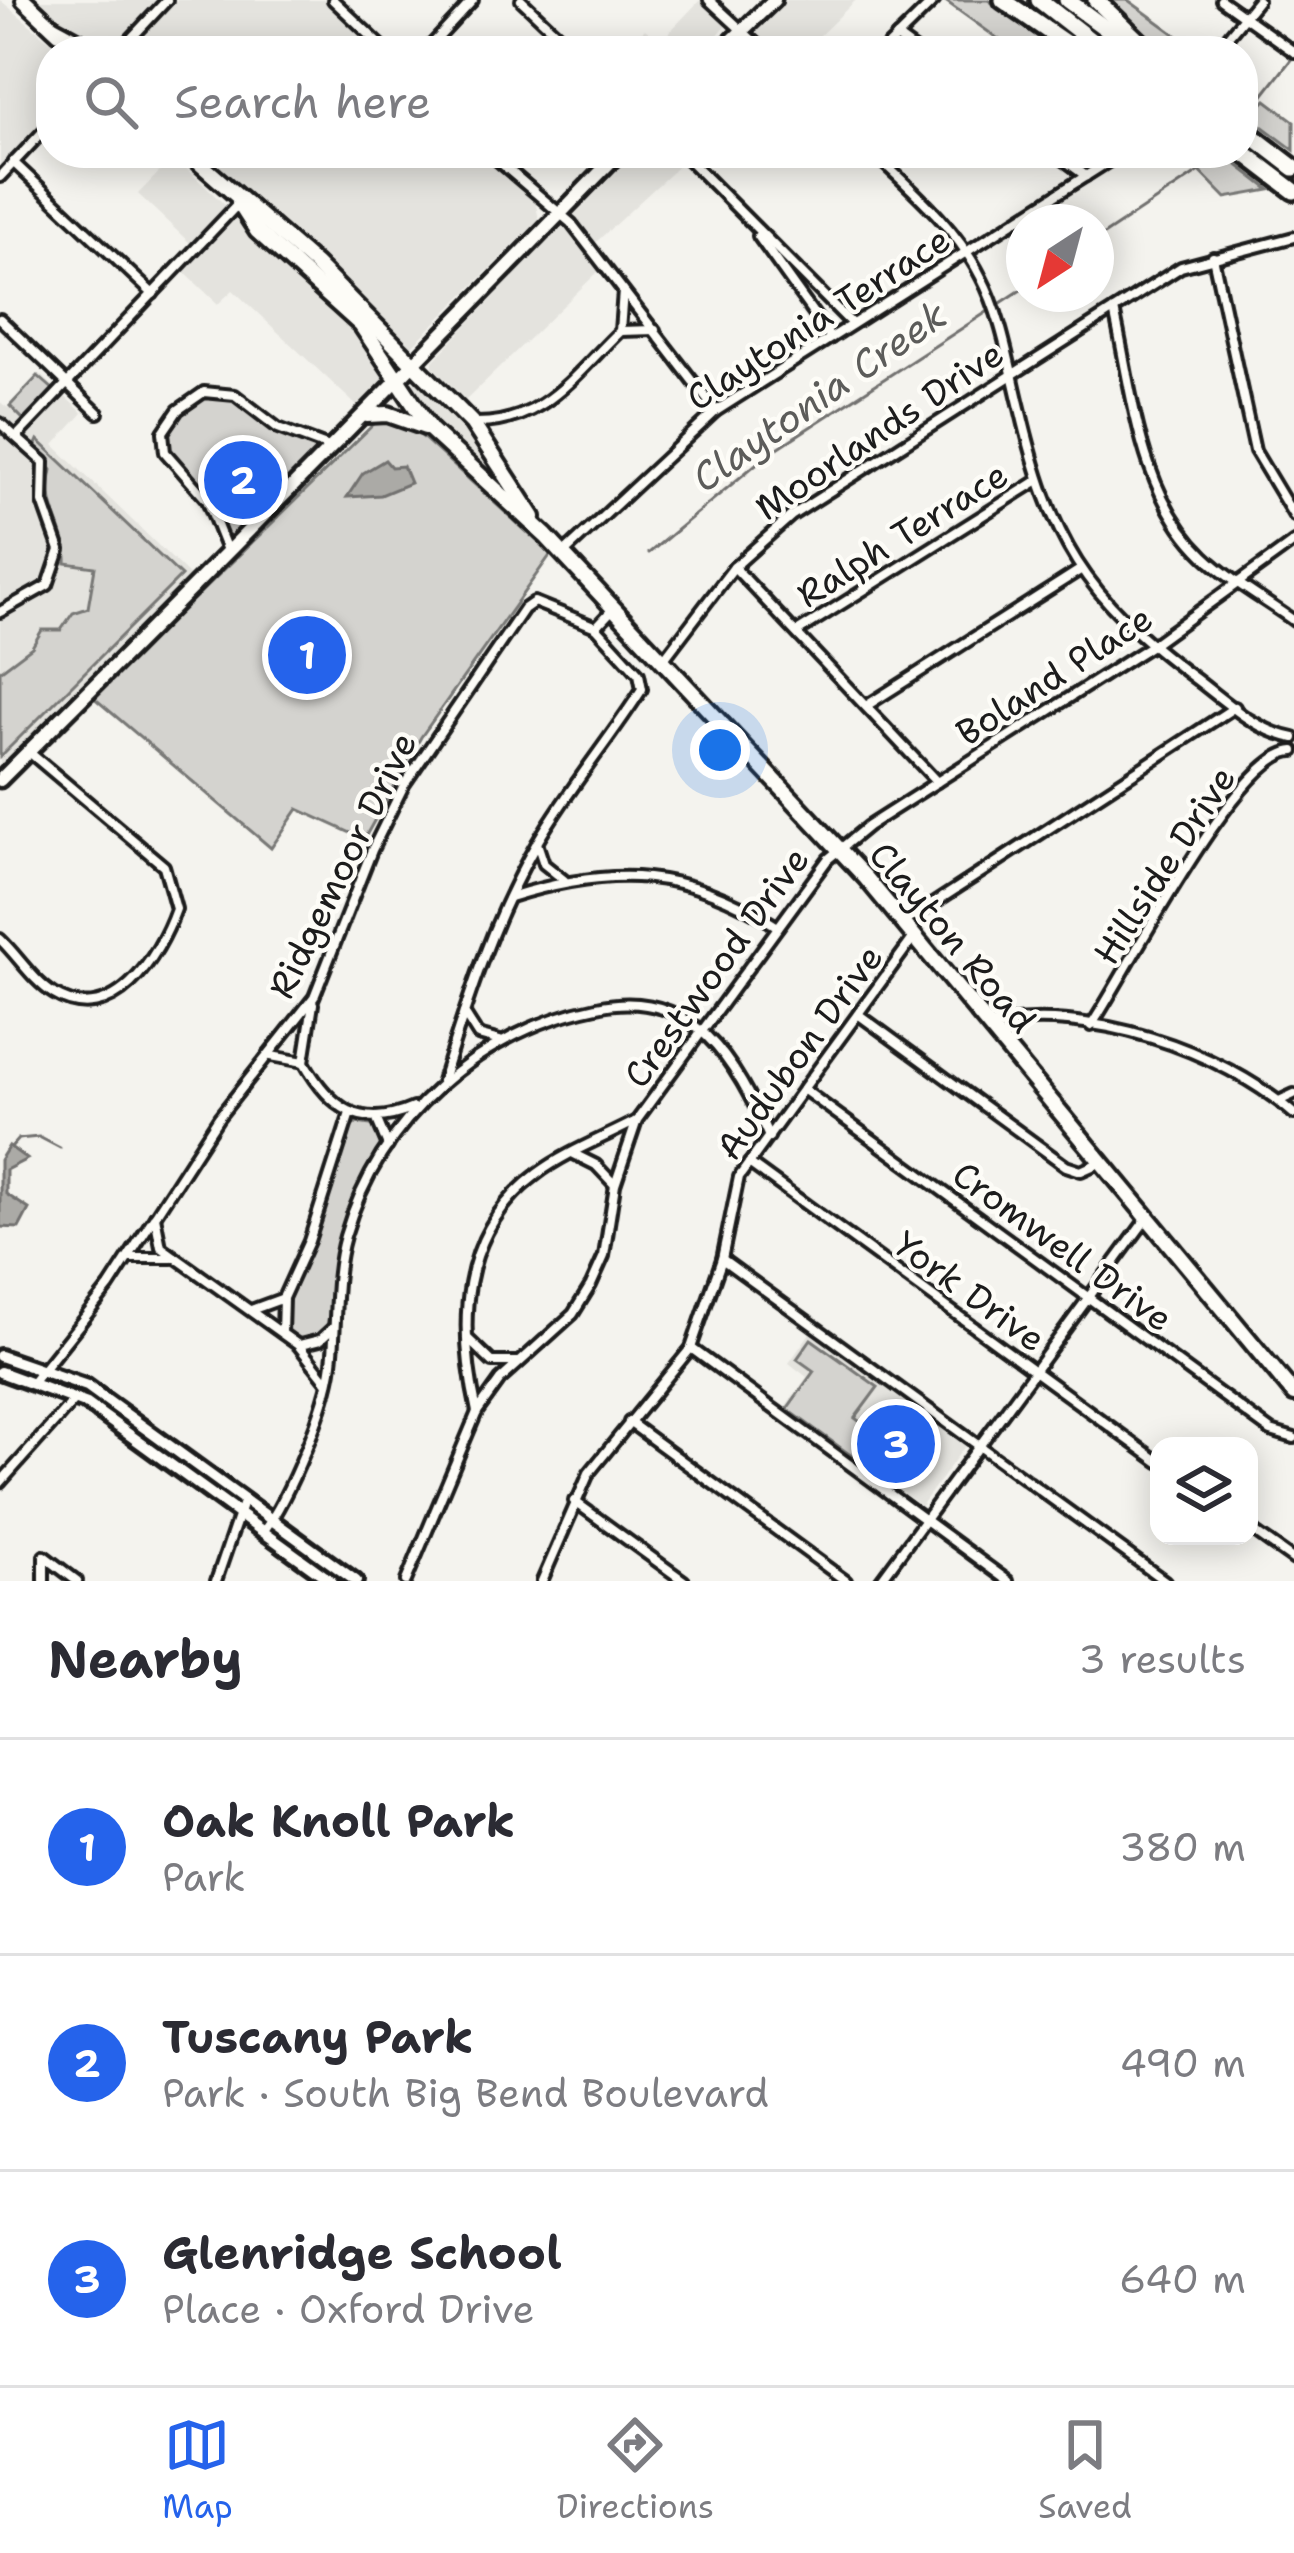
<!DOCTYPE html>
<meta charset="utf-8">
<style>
:root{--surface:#fff;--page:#f7f7f7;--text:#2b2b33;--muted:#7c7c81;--line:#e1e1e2;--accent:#2563eb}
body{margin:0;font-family:"Shantell Sans",sans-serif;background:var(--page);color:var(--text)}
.controls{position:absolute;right:36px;bottom:36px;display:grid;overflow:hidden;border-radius:24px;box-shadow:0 6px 30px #0003}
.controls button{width:108px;height:108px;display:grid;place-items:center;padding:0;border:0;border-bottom:3px solid var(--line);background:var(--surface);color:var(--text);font:60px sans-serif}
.compass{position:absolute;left:1006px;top:204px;width:108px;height:108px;border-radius:50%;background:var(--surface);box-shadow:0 6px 30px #0003;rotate:216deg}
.you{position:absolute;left:720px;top:750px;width:42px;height:42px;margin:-30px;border:9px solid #fff;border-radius:50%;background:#1a73e8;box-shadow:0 0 0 18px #1a73e833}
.badge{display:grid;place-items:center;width:78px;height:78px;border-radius:50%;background:var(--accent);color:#fff;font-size:39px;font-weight:700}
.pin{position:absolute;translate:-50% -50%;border:6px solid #fff;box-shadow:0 3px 12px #0006}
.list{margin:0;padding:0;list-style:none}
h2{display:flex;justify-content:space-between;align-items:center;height:156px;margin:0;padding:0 48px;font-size:51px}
h2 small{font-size:39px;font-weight:400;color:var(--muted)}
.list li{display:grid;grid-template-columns:78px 1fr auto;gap:36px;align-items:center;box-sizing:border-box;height:216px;padding:0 48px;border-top:3px solid var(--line)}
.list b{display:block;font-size:45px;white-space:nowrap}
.list p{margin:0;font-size:39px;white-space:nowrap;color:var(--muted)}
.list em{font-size:39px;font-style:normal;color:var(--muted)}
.icon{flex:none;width:66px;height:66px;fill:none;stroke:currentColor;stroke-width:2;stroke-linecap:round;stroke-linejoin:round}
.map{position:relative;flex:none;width:1294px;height:1581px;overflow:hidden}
.search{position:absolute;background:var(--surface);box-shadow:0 6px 30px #0003;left:36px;right:36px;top:36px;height:132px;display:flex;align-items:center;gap:30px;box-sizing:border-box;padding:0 42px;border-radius:48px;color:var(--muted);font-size:45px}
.sheet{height:804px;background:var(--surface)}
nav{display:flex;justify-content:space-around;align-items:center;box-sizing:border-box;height:168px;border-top:3px solid var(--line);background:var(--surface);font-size:33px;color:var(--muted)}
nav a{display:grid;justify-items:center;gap:6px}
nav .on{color:var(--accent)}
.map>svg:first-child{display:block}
.built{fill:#e4e3de}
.green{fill:#d4d3cf;stroke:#787876;stroke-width:3}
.water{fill:#abaaa6;stroke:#72716f;stroke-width:3}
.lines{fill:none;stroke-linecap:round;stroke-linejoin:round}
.stream{stroke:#72716f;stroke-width:3}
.minor-casing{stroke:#1c1c1c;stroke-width:16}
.tertiary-casing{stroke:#1c1c1c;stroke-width:20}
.secondary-casing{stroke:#1c1c1c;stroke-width:21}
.primary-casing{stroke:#1c1c1c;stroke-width:22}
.motorway-casing{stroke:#1c1c1c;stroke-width:24}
.minor{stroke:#fdfcf7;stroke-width:8}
.tertiary{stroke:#fdfcf7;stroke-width:10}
.secondary{stroke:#fdfcf7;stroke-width:12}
.primary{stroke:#fdfcf7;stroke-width:14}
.motorway{stroke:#fdfcf7;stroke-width:15}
.labels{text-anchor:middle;stroke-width:9;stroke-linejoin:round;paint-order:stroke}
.street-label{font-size:36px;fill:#1c1c1c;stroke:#fdfcf7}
.water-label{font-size:39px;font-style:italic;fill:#5c5c5a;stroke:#fdfcf7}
</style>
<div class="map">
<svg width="1294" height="1581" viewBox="0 0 1294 1581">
<rect width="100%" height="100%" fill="#f4f3ee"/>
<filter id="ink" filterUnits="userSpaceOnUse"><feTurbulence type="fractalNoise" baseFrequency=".00833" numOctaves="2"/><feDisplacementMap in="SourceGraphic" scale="24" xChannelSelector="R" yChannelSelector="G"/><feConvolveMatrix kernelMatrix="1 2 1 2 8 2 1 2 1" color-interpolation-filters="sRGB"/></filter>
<g filter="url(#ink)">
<g class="built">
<polygon points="0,0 62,51 51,51 51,112 0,166"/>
<polygon points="38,0 159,0 124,37 104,45 79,37"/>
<polygon points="177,0 326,0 380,51 131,51"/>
<polygon points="700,0 726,25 705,51 624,51 645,29 660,42"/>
<polygon points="787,0 856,0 804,51 771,51 755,33"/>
<polygon points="210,153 485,153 535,200 539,220 411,347 234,183"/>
<polygon points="634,153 676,153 684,161 595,243 573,216"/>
<polygon points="174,157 226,206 192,245 138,194"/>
<polygon points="237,217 375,352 385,377 358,407 233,290 218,304 181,269 229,218"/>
<polygon points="562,225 603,267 466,400 433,367 433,361"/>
<polygon points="40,374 83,413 54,445 190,576 0,769 0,402 8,408"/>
<polygon points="418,381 464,422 499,483 439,432 409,386"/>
<polygon points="810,1333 965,1446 921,1506 785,1407 807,1377 789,1363"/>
</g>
<g class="green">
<polygon points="944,0 988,0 1063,51 1015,51"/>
<polygon points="1104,0 1128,0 1198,51 1161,51"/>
<polygon points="1243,84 1259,96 1261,105 1266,100 1294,121 1294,150 1243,112"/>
<polygon points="1182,153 1222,153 1270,190 1226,198"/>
<polygon points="38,376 55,391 26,422 10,406"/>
<path d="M204,392L235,395L278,428L333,449L226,548C220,533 216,517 208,503C181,451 128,443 204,392Z"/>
<polygon points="379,419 408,424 551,554 421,737 364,839 298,809 271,848 93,697"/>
<path d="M38,440L181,576L0,757V671L32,647L42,630H61L73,613L88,608L95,567L66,563C68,527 42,511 52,470L35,447Z"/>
<polygon points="356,1123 378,1126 382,1144 343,1229 327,1326 316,1337 299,1340 285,1330 282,1312 326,1204 347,1132"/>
<polygon points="811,1339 878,1387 855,1418 863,1424 856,1434 867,1444 856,1459 787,1409 814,1371 797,1359"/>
</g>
<g class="water">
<polygon points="385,460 391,467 403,466 410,483 381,495 347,497 363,473"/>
<polygon points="9,1146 27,1159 6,1170 6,1194 29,1209 19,1228 0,1227 0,1160"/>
</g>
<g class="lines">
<g class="stream">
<polyline points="1261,98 1293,57"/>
<polyline points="1096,240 1203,169"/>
<polyline points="649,553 767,455 1024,288"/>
<polyline points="11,1147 18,1139 39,1137 60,1148"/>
</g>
<g class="minor-casing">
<g id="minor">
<polyline points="333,0 387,51"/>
<polyline points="521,0 575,51"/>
<polyline points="709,0 764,51"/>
<polyline points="1221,0 1294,52"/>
<polyline points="897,37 916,51"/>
<polyline points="125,45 167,0"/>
<polyline points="426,51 473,0"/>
<polyline points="883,51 935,0"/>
<polyline points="1216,51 1258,0"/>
<polyline points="489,153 571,223 716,411"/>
<polyline points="682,153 852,324"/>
<path d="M873,153C912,190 956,227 981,277C1002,317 1009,364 1020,408C1051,541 1084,596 1193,677C1224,700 1255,731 1294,738"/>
<polyline points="1055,153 1086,176"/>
<polyline points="13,162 153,294"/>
<polyline points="0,177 51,123"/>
<polyline points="758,236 831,338"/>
<polyline points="1213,257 1255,451 1294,516"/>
<path d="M1114,310C1133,394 1139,494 1204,556C1230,581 1265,600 1294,621"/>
<polyline points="0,319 98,413"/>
<polyline points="620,331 623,291"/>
<polyline points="0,423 44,462 43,502 60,550 48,585 0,612"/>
<path d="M474,423C544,424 573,376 620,331L655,330"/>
<polyline points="17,436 239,203"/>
<polyline points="226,548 207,500 165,452 163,432 178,410 204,392 235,395 278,428 329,447"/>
<polyline points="564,553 716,411 1122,153"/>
<polyline points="734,567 937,782"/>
<polyline points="797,632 1037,481"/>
<polyline points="664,659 734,567 791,516 1181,267 1294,237"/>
<polyline points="866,706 1080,570"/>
<polyline points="537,843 544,864 564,880"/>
<path d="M510,897C613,865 686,868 778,927"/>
<polyline points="905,922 1235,707"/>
<path d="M0,939C18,956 33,981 54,994C113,1030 159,957 176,909L164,866L29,752"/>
<path d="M313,1004L304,1062C330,1108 361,1131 413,1108"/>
<polyline points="464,1013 478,1035 500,1041"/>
<polyline points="858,1014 1066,1166 1081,1171 1101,1162"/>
<path d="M990,1025C1086,1004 1222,1050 1294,1114"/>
<path d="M1091,1026C1126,974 1238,753 1294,751"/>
<polyline points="271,1056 304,1062"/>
<path d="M442,1081C468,998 494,916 538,841C569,788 609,741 642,689L639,674L596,627L613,609"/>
<polyline points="803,1089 1271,1431 1294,1438"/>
<polyline points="1279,1101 1294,1094"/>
<polyline points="377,1120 388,1146"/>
<polyline points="574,1154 596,1165 614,1184"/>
<polyline points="749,1163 1159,1462"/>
<polyline points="155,1216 161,1247 298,1345 328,1383"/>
<polyline points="130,1258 172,1258"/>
<polyline points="722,1259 1165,1581"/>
<polyline points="251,1310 281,1299"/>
<polyline points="282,1333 283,1298 309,1241 350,1113"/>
<polyline points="467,1338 492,1362 519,1362"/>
<polyline points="300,1345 320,1340 333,1328"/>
<polyline points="691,1348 1008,1581"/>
<polyline points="34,1381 109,1287 219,1117 314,997 372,850 404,785 524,609 534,602 596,627"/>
<path d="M477,1412C458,1326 458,1233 537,1174C566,1152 604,1138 636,1121"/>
<polyline points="629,1422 846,1581"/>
<polyline points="0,1483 75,1399"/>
<polyline points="574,1501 684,1581"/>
<polyline points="1249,1528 1294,1560"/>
<path d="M263,1532C289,1497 327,1406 332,1363C337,1321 333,1277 345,1236C379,1119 479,1031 597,1007C694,986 736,1063 769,1137"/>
<polyline points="44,1556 77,1581"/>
<polyline points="44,1557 44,1581"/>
<polyline points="216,1581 244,1499"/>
<polyline points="406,1581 477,1412 500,1380 573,1314 591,1285 604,1256 615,1185 637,1120 828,859 868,826 1152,645 1294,542"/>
<polyline points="542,1581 589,1473 691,1348 722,1259 739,1177 914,937"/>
<polyline points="880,1581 1147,1218"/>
</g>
</g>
<g class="tertiary-casing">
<g id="tertiary">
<polyline points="0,1356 87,1386 356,1581"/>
<polyline points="0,1372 87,1404 331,1581"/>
</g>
</g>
<g class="secondary-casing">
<g id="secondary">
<polyline points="721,51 774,0"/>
<path d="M0,780C208,573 414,364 619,153"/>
</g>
</g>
<g class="primary-casing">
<g id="primary">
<polyline points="24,0 59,33"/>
<polyline points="53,27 88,46 124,47 124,51"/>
<polyline points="188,153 315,264 472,423 533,517"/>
<polyline points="239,203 257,231 361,325 431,430 546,536 866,878 1294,1394"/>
<polyline points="367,415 388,414 425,427"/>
</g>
</g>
<g class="motorway-casing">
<g id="motorway">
<polyline points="1003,0 1077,51"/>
<polyline points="1039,0 1104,51"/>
<polyline points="1067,0 1136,51"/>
<polyline points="1096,0 1149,51"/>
<polyline points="1243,129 1294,168"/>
<polyline points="1243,152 1294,191"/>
</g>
</g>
<use href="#minor" class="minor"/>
<use href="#tertiary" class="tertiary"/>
<use href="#secondary" class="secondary"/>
<use href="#primary" class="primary"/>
<use href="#motorway" class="motorway"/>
</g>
</g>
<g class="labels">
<g class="street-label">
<text transform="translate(818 318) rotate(-33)" y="13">Claytonia Terrace</text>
<text transform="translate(879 430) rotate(-34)" y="13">Moorlands Drive</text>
<text transform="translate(902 534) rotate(-32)" y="13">Ralph Terrace</text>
<text transform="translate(1054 675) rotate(-33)" y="13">Boland Place</text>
<text transform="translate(342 865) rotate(-64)" y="13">Ridgemoor Drive</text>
<text transform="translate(1164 865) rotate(-57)" y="13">Hillside Drive</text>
<text transform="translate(953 937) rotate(50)" y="13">Clayton Road</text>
<text transform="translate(716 967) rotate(-54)" y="13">Crestwood Drive</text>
<text transform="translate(799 1052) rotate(-54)" y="13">Audubon Drive</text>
<text transform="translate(1063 1246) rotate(36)" y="13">Cromwell Drive</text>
<text transform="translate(970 1291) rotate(36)" y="13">York Drive</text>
</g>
<g class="water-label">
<text transform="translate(819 396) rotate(-35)" y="14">Claytonia Creek</text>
</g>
</g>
</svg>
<div class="controls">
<button><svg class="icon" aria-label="layers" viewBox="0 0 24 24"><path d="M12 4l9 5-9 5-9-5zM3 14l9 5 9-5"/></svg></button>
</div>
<svg class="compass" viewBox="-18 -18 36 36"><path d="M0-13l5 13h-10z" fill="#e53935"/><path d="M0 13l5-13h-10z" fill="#7c7c81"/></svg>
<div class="you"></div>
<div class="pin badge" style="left:307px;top:655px">1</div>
<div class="pin badge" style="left:243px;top:480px">2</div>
<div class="pin badge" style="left:896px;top:1444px">3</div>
<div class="search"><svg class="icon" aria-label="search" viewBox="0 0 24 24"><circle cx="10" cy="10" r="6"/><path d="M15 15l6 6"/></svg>Search here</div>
</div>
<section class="sheet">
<h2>Nearby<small>3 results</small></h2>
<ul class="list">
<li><span class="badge">1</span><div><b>Oak Knoll Park</b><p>Park</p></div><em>380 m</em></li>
<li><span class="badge">2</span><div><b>Tuscany Park</b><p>Park · South Big Bend Boulevard</p></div><em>490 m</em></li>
<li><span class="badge">3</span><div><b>Glenridge School</b><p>Place · Oxford Drive</p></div><em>640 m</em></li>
</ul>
</section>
<nav>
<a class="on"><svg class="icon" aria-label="map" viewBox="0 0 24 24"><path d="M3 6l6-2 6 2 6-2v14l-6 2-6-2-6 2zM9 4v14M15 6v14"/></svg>Map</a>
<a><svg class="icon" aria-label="directions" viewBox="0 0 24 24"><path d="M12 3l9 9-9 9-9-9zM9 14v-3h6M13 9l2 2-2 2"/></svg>Directions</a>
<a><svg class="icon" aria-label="saved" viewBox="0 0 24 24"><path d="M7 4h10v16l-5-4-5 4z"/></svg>Saved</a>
</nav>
